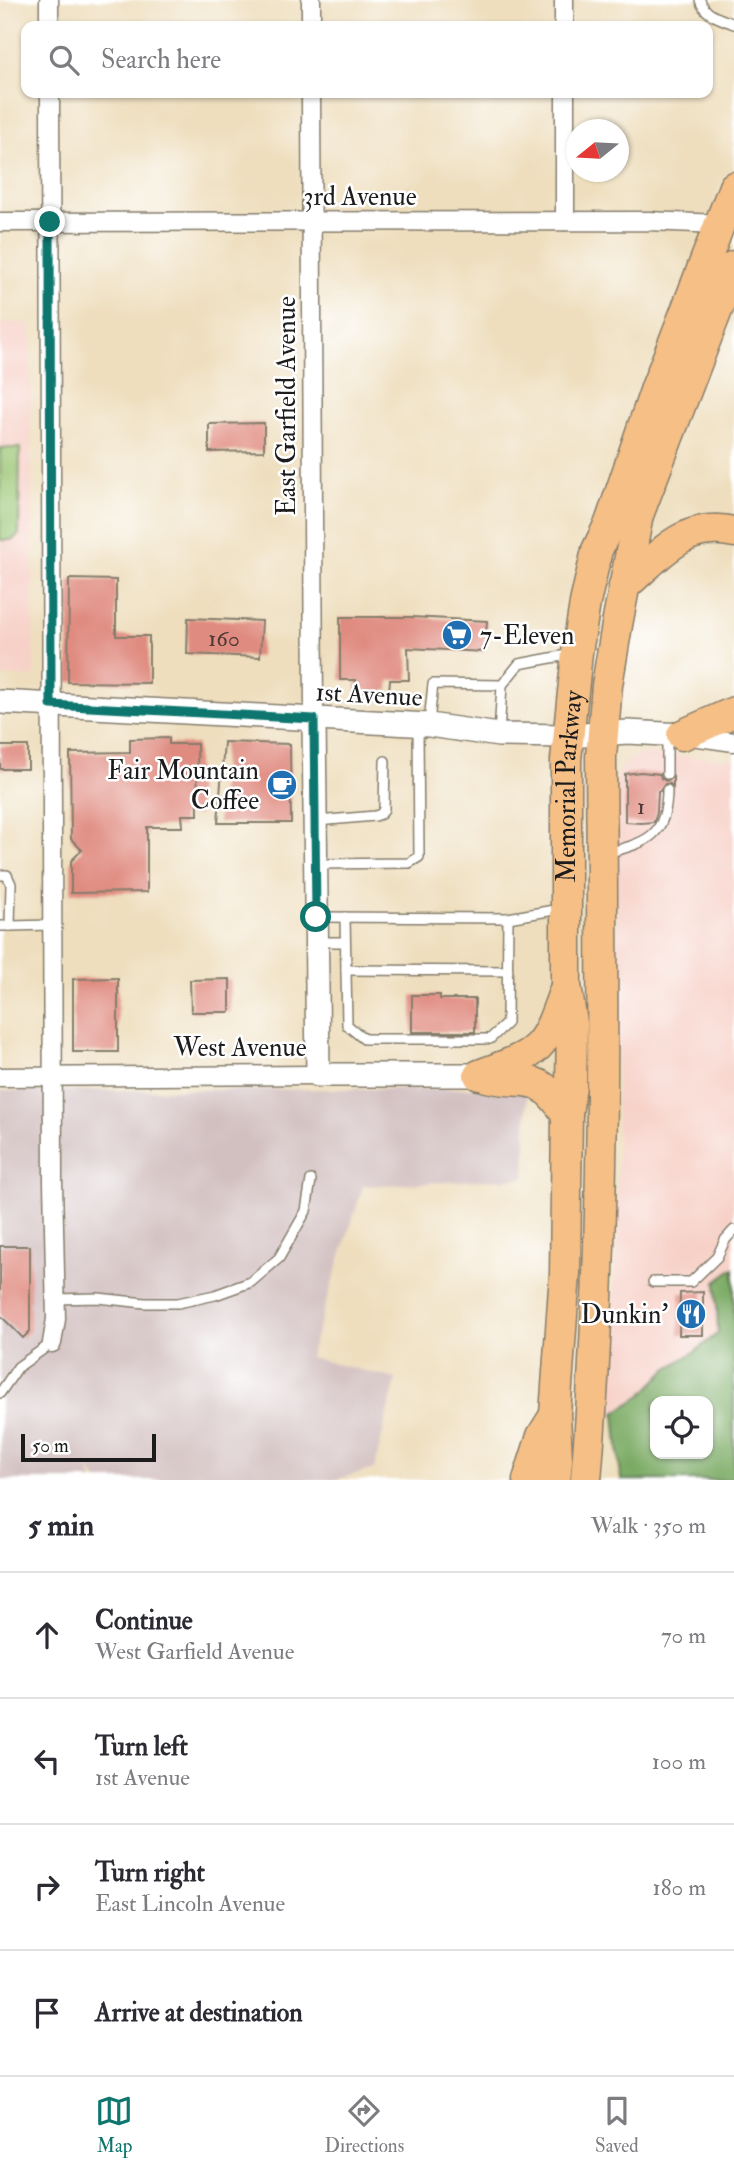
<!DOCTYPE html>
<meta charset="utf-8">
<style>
:root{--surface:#fff;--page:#f7f7f7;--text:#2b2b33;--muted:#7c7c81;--line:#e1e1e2;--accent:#0f766e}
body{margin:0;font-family:"IM FELL Double Pica",serif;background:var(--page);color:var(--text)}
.controls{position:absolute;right:21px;bottom:21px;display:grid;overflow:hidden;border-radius:14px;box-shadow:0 2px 5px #0004}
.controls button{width:63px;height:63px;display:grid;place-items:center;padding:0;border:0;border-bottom:2px solid var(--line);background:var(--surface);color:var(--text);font:35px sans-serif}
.compass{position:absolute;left:566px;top:119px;width:63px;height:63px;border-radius:50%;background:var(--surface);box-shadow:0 2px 5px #0004;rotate:252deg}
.scale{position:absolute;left:21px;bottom:18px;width:135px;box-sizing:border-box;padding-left:7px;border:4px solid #1c1c1c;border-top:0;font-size:19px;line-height:24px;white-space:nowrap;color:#1c1c1c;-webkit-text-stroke:5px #fff;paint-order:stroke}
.stop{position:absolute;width:21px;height:21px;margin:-16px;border:5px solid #0f766e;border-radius:50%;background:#fff}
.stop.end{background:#0f766e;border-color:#fff;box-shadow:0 2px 7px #0008}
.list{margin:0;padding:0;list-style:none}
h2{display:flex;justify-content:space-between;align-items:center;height:91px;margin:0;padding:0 28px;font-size:30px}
h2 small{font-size:23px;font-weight:400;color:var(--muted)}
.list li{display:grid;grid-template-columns:46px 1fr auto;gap:21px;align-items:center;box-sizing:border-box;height:126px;padding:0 28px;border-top:2px solid var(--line)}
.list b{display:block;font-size:26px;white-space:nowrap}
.list p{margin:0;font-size:23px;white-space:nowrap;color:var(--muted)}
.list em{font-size:23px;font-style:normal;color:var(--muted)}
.icon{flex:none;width:38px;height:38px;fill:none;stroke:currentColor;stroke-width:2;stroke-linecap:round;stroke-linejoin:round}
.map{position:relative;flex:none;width:734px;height:1480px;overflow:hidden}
.search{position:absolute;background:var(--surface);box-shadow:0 2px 5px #0004;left:21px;right:21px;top:21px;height:77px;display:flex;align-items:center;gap:18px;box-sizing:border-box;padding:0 24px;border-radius:14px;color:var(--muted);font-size:26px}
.sheet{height:595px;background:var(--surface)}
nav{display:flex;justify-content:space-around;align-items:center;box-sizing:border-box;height:98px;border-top:2px solid var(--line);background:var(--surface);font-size:19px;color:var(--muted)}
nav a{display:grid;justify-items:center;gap:4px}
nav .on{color:var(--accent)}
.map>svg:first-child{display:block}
.built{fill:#f7d1c8}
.industrial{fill:#d2bfc0}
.green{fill:#99c471;stroke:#5a7046;stroke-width:2}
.forest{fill:#7aaa63;stroke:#4b6340;stroke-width:2;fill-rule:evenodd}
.building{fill:#e08b80}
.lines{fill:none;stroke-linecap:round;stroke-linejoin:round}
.service-casing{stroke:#857d6c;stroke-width:12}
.minor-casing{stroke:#857d6c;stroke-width:21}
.tertiary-casing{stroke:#857d6c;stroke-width:26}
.trunk-casing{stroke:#857d6c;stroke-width:33}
.service{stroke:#fff;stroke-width:9}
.minor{stroke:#fff;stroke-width:18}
.tertiary{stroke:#fff;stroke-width:23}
.trunk{stroke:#f5bf86;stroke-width:30}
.route{stroke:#0f766e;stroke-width:9}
.labels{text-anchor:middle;stroke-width:5;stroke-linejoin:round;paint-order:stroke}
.number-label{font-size:23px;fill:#4d3835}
.street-label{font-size:26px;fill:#1c1c1c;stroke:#fff}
.poi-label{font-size:26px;fill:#1c1c1c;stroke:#fff;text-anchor:end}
</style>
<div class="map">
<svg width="734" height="1480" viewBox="0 0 734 1480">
<rect width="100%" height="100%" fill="#fff"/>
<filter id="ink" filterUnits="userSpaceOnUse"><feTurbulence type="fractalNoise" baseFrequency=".0143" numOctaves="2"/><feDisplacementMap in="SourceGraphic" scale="14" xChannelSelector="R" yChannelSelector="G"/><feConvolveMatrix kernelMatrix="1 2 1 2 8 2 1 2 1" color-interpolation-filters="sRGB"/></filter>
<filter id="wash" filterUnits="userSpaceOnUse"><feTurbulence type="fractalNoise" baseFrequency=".00686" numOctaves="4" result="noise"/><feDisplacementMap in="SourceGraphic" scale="28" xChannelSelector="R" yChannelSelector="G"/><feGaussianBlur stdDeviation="1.57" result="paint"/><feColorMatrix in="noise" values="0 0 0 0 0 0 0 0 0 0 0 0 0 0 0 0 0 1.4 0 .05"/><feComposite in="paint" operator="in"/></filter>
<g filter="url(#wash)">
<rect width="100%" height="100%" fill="#eedebd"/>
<g class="built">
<polygon points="0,323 30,323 34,677 0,676"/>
<polygon points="641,754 734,759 734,1268 716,1281 718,1333 696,1351 667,1369 643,1394 607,1417 617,1234 617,779 618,773 625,762"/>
</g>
<polygon class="industrial" points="527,1088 525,1178 363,1186 309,1357 396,1379 374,1469 333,1480 98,1480 87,1468 93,1480 0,1480 0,1091"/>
<polygon class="green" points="0,448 20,448 19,534 13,540 0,540"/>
<path class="forest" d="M734,1268V1480H621L615,1413L643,1394L667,1369L696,1351L718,1333L716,1281ZM655,1401H708V1454H655Z"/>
<g id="blocks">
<g class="building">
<polygon points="264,423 264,451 209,452 209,424"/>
<polygon points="69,579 116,580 116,636 149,636 149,683 68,682"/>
<polygon points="340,617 411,617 487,621 485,652 408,648 409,680 390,680 389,691 356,691 356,680 340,680"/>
<polygon points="188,618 262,621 260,657 187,654"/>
<polygon points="169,738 169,744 197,744 198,815 182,815 183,827 147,827 147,892 71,893 71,861 82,850 71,839 70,753 130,752 130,739"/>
<polygon points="224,742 290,744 291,823 218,823"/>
<rect x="0" y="746" width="28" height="23"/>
<polygon points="641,772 660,774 661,778 666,781 673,777 673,787 670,784 665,784 660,791 658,791 657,812 654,822 641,823 625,822 625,774"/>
<polygon points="118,978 118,1052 73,1052 73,979"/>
<polygon points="230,979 230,1012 191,1012 190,980"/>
<polygon points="412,995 440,995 440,999 475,999 475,1032 412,1032"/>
<polygon points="0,1246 30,1246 30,1331 23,1338 0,1315"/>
<polygon points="703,1292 703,1335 679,1335 680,1293"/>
</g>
</g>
</g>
<g filter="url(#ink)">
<use href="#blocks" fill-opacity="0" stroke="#857d6c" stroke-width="2"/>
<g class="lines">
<g class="service-casing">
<g id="service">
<path d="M700,0C705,16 720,18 734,24"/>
<polyline points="429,723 433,684 502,685 519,664 572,654"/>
<polyline points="499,735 502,685"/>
<polyline points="667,774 667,734"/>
<polyline points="317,821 375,816 381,814 384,809 385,761"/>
<path d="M607,853C647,842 667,837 667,790"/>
<polyline points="317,864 409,863 419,857 418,726"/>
<polyline points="0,875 7,875 11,884 10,926 0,926"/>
<polyline points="316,917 508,918 560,909"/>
<polyline points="345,917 347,1025 364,1039 490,1039 507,1023 508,918"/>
<polyline points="10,926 52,925"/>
<polyline points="318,942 345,942"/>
<polyline points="346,970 508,971"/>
<polyline points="653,1282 691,1282 717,1257 725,1240 734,1230"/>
<polyline points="55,1299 98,1298 145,1303 178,1303 215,1295 251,1282 279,1258 306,1211 311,1180"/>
<polyline points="0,1393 18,1367 52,1343"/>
</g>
</g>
<g class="minor-casing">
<g id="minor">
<polyline points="49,0 49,26"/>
<polyline points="311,0 311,26"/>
<polyline points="564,0 564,26"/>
<polyline points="50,93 53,1182 56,1319 52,1343"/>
<polyline points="311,93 314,719"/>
<polyline points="565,93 565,221"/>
<polyline points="0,222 648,221 720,224"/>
<polyline points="685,735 734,742"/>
<polyline points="0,1077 318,1075"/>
</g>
</g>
<g class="tertiary-casing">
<g id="tertiary">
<polyline points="0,702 429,725 499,735 568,736 628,732 682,735"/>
<polyline points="314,719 318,1075 479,1075"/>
</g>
</g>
<g class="trunk-casing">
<g id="trunk">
<path d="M624,586C658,558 683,520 734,532"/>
<polyline points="682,735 734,712"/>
<path d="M479,1075C542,1052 543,1051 565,989"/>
<path d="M487,1077C532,1087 534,1068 567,1114"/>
<polyline points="528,1480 542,1436 552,1420"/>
<path id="s1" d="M555,1480L557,1460L555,1414L565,1273L567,1114L571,1086L572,1023L566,985V760L577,653L585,603L597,550L610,523L656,388L734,187"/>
<path d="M586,1480C606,1240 603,998 601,757L607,685L617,625L638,515L734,266"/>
</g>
</g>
<use href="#service" class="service"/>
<use href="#minor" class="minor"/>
<use href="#tertiary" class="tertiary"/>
<use href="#trunk" class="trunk"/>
</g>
</g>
<g class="lines" filter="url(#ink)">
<polyline class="route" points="50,222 51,705 314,719 316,917"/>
</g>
<defs>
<g id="supermarket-disc" transform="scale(1.575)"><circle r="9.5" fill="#1f6fb2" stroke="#fff"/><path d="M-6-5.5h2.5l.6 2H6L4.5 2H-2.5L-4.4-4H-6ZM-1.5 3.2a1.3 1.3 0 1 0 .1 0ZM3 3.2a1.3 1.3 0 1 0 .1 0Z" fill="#fff"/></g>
<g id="cafe-disc" transform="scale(1.575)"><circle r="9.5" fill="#1f6fb2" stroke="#fff"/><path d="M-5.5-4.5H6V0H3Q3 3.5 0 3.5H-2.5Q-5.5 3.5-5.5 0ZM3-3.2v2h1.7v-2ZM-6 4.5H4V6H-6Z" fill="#fff"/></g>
<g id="restaurant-disc" transform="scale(1.575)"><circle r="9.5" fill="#1f6fb2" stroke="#fff"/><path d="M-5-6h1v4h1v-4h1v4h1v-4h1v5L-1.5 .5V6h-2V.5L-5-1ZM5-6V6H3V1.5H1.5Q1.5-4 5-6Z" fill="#fff"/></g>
</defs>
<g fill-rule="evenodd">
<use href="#supermarket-disc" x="457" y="635"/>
<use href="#cafe-disc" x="282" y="785"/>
<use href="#restaurant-disc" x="691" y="1314"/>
</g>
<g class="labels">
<g class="number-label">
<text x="224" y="646">160</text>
<text x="641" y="814">1</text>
</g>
<g class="street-label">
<text x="360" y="205">3rd Avenue</text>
<text transform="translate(286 406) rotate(-90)" y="9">East Garfield Avenue</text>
<text transform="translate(369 694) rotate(3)" y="9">1st Avenue</text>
<text dy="9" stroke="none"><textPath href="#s1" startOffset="695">Memorial Parkway</textPath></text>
<text x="240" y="1056">West Avenue</text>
</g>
<g class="poi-label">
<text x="480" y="644" text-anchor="start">7-Eleven</text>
<text x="259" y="779">Fair Mountain<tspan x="259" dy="30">Coffee</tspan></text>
<text x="668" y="1323">Dunkin'</text>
</g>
</g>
</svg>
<div class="controls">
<button><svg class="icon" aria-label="locate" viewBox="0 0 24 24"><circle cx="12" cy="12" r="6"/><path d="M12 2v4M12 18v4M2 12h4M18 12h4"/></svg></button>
</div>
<svg class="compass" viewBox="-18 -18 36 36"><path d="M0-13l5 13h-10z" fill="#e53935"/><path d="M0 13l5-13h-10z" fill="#7c7c81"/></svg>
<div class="scale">50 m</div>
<div class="stop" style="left:316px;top:917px"></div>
<div class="stop end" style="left:50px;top:222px"></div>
<div class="search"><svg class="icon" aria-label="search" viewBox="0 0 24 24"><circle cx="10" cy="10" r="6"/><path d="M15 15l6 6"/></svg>Search here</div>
</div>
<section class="sheet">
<h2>5 min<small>Walk · 350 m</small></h2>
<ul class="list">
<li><svg class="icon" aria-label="ahead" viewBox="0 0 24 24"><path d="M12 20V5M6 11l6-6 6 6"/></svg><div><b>Continue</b><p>West Garfield Avenue</p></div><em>70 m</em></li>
<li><svg class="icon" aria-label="left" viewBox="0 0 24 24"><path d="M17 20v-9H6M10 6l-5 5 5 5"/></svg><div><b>Turn left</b><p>1st Avenue</p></div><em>100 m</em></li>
<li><svg class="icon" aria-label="right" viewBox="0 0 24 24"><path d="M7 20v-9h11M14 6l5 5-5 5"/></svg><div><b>Turn right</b><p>East Lincoln Avenue</p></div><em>180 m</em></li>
<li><svg class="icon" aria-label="arrive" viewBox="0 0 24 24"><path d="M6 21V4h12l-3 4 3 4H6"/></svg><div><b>Arrive at destination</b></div></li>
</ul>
</section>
<nav>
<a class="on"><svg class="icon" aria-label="map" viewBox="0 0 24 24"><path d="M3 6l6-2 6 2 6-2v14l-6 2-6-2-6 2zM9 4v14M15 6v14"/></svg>Map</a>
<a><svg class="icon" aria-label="directions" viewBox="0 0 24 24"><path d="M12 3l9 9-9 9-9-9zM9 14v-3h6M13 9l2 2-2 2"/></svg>Directions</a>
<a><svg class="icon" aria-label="saved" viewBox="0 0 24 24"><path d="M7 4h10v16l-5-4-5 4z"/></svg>Saved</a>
</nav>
